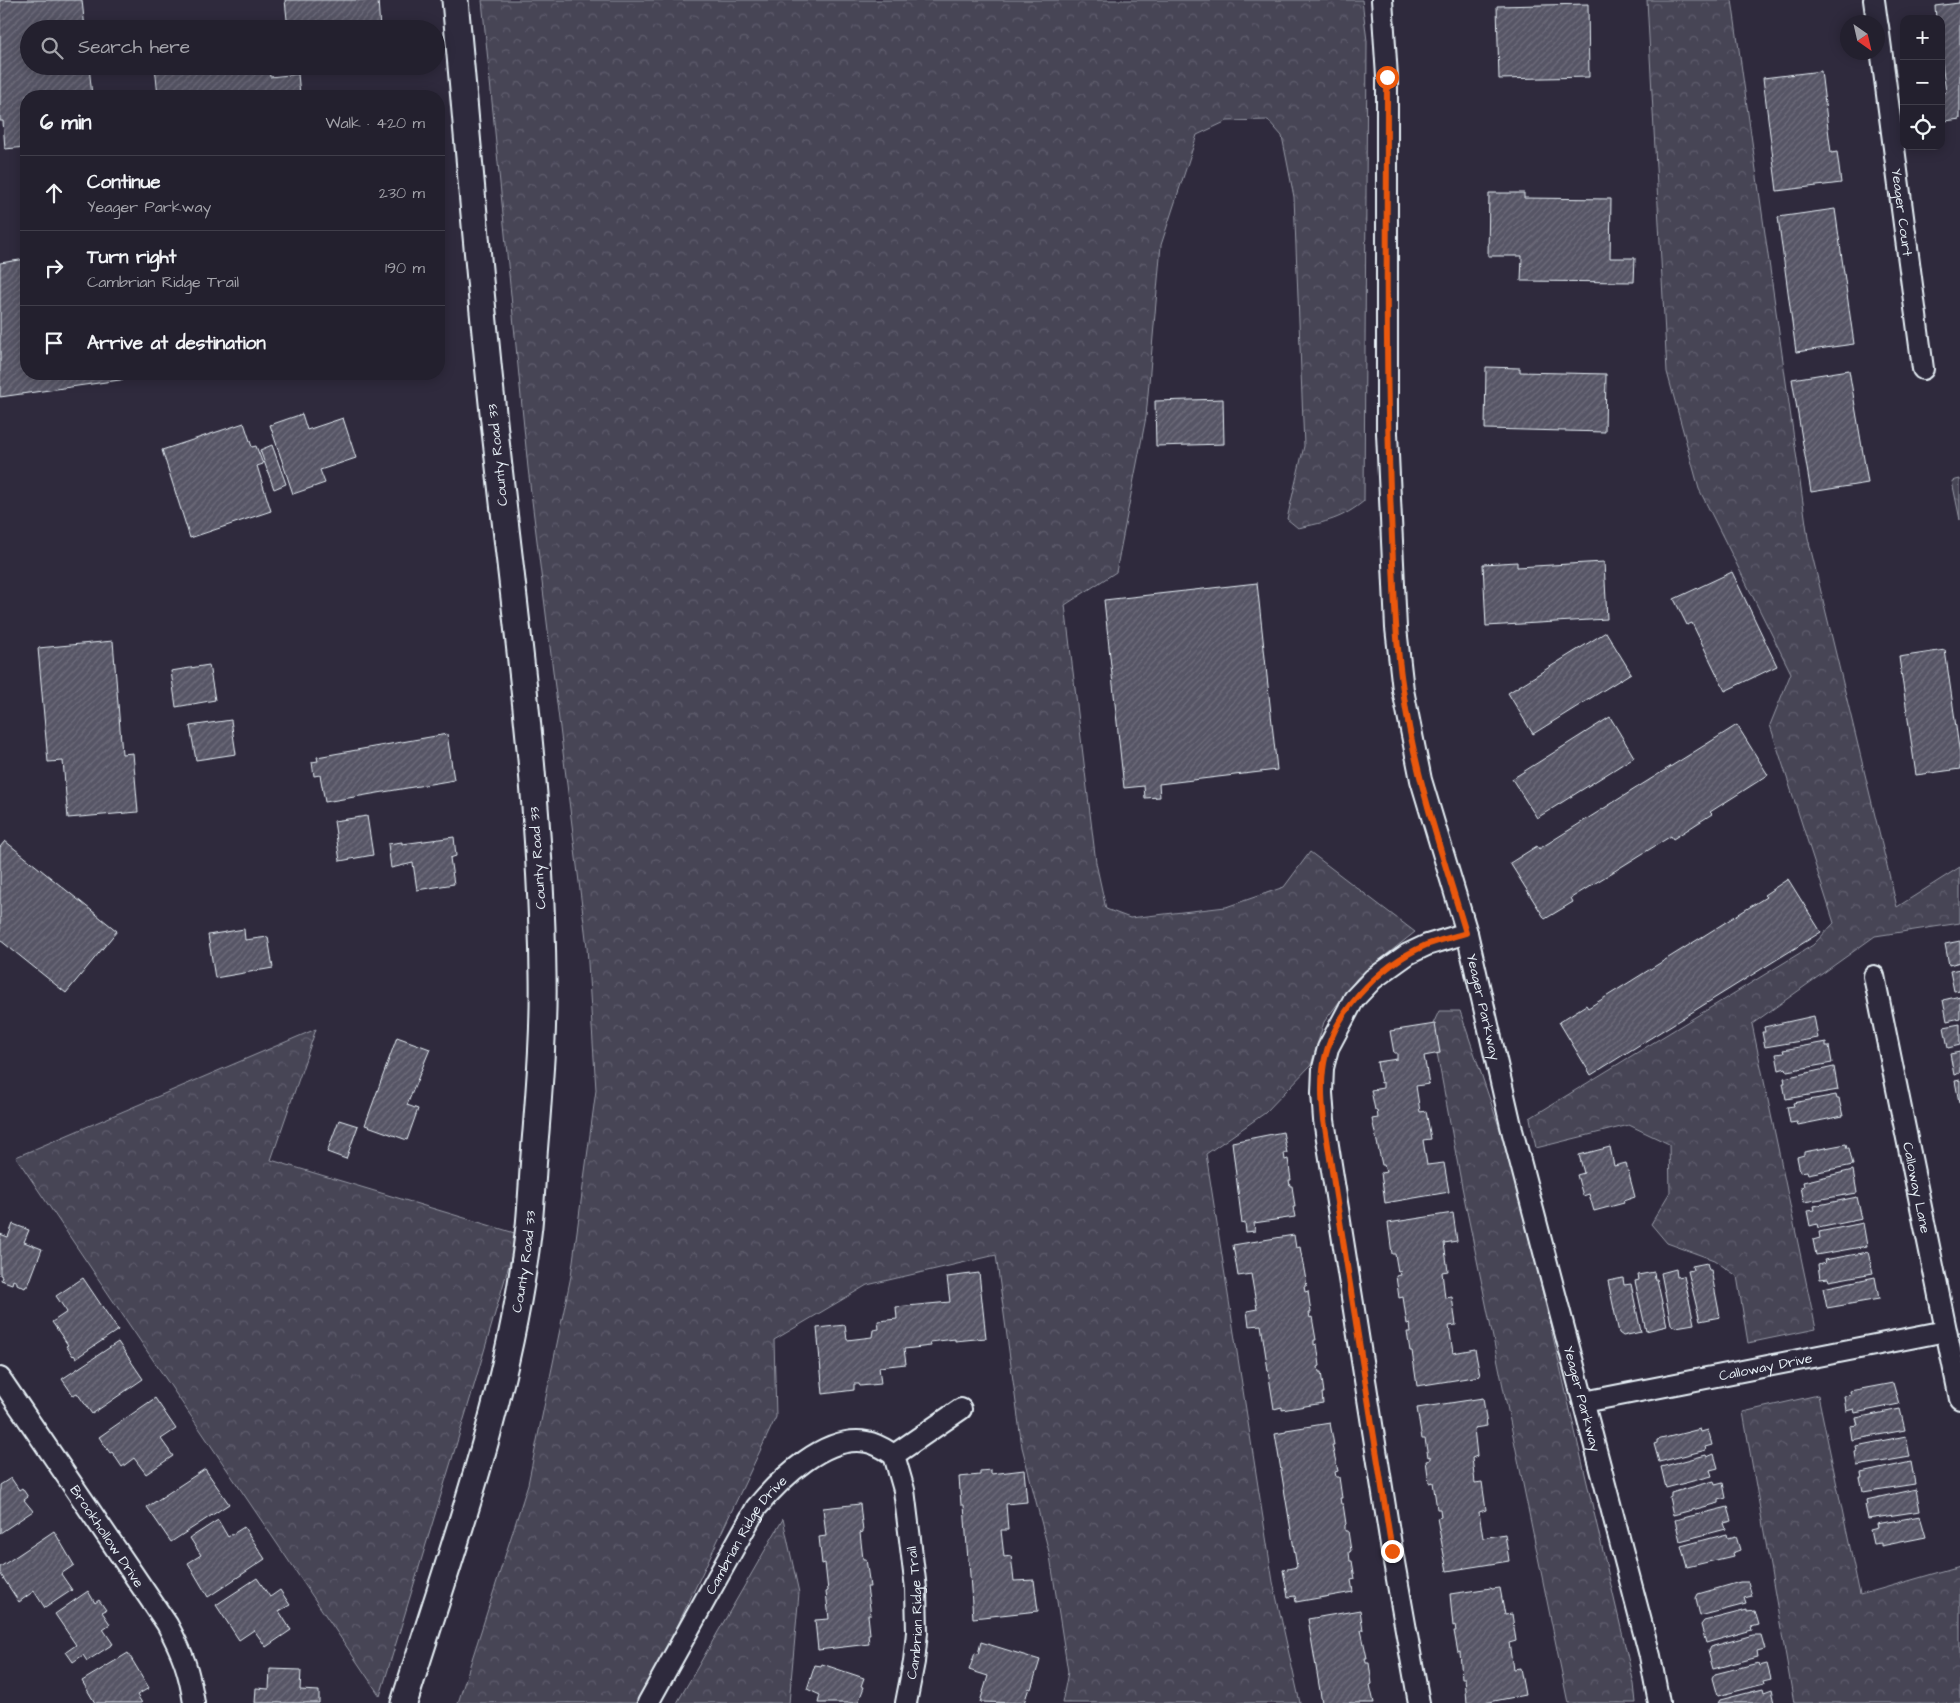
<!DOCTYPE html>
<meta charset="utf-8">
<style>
:root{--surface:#23202e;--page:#2f2d3a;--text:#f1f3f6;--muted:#a3a3aa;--line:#403e4a}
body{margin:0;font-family:"Architects Daughter",sans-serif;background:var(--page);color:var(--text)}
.controls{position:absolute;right:15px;top:15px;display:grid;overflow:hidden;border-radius:10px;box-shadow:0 2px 12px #0003}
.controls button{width:45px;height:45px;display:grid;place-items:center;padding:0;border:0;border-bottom:1px solid var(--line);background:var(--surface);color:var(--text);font:25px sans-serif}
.compass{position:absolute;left:1840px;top:15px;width:45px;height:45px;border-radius:50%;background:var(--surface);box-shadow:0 2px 12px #0003;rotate:146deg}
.stop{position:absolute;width:15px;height:15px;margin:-11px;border:4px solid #ea580c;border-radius:50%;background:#fff}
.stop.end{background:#ea580c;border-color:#fff;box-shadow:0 1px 5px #0008}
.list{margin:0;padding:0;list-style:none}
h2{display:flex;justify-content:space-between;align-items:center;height:65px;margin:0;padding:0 20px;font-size:21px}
h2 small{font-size:16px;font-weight:400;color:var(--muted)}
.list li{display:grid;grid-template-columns:32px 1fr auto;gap:15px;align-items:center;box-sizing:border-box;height:75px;padding:0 20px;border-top:1px solid var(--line)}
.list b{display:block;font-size:19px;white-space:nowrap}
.list p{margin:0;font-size:16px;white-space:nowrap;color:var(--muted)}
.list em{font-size:16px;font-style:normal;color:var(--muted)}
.icon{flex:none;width:28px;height:28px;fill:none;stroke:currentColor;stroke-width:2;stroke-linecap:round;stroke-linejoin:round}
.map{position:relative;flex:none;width:1960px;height:1703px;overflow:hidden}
.search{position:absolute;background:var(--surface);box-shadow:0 2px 12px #0003;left:20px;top:20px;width:425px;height:55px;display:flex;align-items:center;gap:12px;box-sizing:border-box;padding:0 18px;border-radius:28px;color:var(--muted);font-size:19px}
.panel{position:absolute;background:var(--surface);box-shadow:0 2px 12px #0003;left:20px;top:90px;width:425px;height:290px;border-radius:20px}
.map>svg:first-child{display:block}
.forest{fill:url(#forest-crowns);stroke:#979aa6}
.building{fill:url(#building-hatch);stroke:#e8f1f8}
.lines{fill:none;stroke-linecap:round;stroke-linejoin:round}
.minor-casing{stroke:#e8f1f8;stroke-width:24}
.tertiary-casing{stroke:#e8f1f8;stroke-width:29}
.minor{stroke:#2f2a3d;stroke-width:20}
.tertiary{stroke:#2f2a3d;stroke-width:25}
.route{stroke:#ea580c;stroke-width:6}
.labels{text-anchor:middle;stroke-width:5;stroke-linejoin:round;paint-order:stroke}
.street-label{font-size:14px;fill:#e8f1f8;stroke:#2f2a3d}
</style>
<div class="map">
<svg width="1960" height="1703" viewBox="0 0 1960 1703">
<defs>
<pattern id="forest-crowns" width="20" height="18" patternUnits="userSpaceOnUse" patternTransform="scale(1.25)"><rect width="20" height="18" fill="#464455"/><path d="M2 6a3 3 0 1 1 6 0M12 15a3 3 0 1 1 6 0" fill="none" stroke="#615f6e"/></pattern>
<pattern id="building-hatch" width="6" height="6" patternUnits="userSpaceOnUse" patternTransform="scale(1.25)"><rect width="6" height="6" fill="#575565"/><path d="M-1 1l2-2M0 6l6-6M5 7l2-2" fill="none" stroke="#6f6e7c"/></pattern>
</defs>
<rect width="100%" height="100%" fill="#2f2a3d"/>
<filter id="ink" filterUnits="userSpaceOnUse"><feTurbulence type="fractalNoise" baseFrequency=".02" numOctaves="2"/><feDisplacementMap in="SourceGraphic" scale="10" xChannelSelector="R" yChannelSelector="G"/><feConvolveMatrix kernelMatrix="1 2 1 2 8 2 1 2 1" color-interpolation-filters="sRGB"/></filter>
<g filter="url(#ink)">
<g class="forest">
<path d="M482,0H1362L1367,41L1364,501C1342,519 1326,522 1298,528L1287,519L1304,446L1294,197L1282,136L1268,120L1227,121L1197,135L1161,245L1146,417L1116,572L1065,605L1096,863L1106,909L1130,918L1226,907L1284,887L1310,852L1415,932L1357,978L1324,1022L1311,1065L1265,1113L1206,1154L1273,1582L1300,1703H1062L1068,1672L1050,1556L1022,1447L996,1255L867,1285L774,1340L776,1417L641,1703H458L528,1484L571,1276L596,1090L587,947L528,468Z"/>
<polygon points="1647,0 1732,0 1808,538 1897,907 1960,867 1960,923 1875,936 1752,1024 1816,1329 1748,1343 1737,1276 1714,1260 1667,1243 1651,1224 1670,1192 1669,1144 1629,1125 1536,1148 1530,1118 1813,945 1834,923 1770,725 1791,673 1699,489 1667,372"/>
<polygon points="1960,479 1960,520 1952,481"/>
<polygon points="1439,1011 1460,1011 1515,1174 1634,1684 1636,1703 1568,1703 1462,1187 1432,1026"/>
<polygon points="316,1029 271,1160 518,1234 471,1396 380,1696 16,1157"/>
<polygon points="1818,1395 1860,1595 1960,1566 1960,1703 1794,1703 1743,1412"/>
<polygon points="783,1519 799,1593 789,1703 677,1703"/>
</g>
<g class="building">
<polygon points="0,0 82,0 85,29 29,29 29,66 89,66 92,96 26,96 26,147 5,149 3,121 0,121"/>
<polygon points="285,0 378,0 380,29 288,29"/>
<polygon points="1959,0 1960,0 1960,119 1945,121 1941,94 1946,92 1941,57 1941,19 1936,19 1935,6 1959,3"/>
<polygon points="1588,4 1589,77 1499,79 1497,6"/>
<polygon points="155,66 269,66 270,77 298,74 300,95 158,96"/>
<polygon points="1821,71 1831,153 1837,152 1841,183 1777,191 1763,78"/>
<polygon points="1489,193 1524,193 1524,198 1611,199 1610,258 1635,258 1634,282 1521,281 1522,256 1488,256"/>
<polygon points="1835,209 1854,344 1796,352 1778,217"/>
<polygon points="26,259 26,374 162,374 0,397 0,263"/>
<polygon points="1486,367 1520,368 1520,372 1606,374 1605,432 1485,429"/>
<polygon points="1849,370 1868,483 1811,492 1792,379"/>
<polygon points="1223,399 1224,444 1156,446 1155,401"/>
<polygon points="302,414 307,430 343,418 356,458 320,470 325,483 293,494 270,425"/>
<polygon points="244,423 252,447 256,446 263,464 257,466 271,511 190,538 162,450"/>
<polygon points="272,445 286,484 274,489 260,450"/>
<polygon points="1517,562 1517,567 1604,562 1607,619 1486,626 1483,564"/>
<polygon points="1732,572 1777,666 1725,691 1692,623 1687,625 1674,599"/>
<polygon points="1257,583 1277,770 1159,784 1160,797 1145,798 1144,786 1124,788 1104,600"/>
<polygon points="1606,632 1631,673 1533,734 1508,693"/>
<polygon points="113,641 122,754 133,753 138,812 68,818 63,761 48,762 38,648"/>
<polygon points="1945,650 1960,755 1960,769 1916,775 1899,657"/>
<polygon points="209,665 215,700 176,707 171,671"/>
<polygon points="1610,717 1634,757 1537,818 1512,779"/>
<polygon points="231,720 236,754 196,760 190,726"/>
<polygon points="1737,725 1768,775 1710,812 1712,814 1673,839 1671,836 1571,898 1573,902 1545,919 1510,863 1537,846 1539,849"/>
<polygon points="447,734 454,780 325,802 320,775 314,776 312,762 318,761 317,757"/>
<polygon points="367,816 373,855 340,861 334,821"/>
<polygon points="454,837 456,856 450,858 454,884 417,890 413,863 391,868 388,844 402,842 402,844"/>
<polygon points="5,841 117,931 66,993 0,940 0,847"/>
<polygon points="1788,879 1821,932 1591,1075 1559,1022 1586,1005 1588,1008 1766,897 1764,895"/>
<polygon points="244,929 245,940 268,937 273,968 215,978 208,935"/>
<polygon points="1960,941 1960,962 1949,965 1945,944"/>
<polygon points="1960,969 1960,990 1954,991 1950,971"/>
<polygon points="1960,996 1960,1018 1947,1021 1943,1000"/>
<polygon points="1814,1016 1818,1038 1765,1047 1762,1032 1765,1032 1764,1027"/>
<polygon points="1435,1024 1440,1053 1424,1056 1429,1084 1416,1086 1420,1112 1426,1111 1431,1139 1423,1140 1427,1165 1444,1163 1449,1192 1385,1203 1381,1173 1386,1172 1384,1165 1382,1165 1372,1119 1378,1118 1377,1110 1375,1110 1371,1090 1383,1088 1383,1082 1381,1083 1377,1062 1397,1059 1397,1053 1394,1053 1390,1031"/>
<polygon points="1960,1024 1960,1045 1948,1048 1944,1027"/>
<polygon points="397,1037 430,1049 407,1105 418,1109 407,1140 365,1125"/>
<polygon points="1826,1042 1826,1046 1829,1046 1832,1063 1787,1071 1786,1068 1779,1070 1776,1054 1784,1053 1783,1050"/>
<polygon points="1960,1052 1960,1073 1954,1075 1950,1054"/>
<polygon points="1834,1067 1838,1090 1786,1099 1783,1083 1785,1083 1784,1078"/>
<polygon points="1960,1080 1960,1102 1959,1102 1955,1081"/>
<polygon points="1836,1095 1837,1099 1839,1099 1843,1116 1798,1125 1797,1122 1790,1123 1787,1107 1794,1106 1793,1103"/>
<polygon points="339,1120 358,1126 346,1159 327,1152"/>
<polygon points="1283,1132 1287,1153 1284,1153 1285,1160 1288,1159 1291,1180 1289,1180 1290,1186 1292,1186 1295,1207 1293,1207 1295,1217 1254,1223 1255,1231 1246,1232 1245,1223 1242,1224 1232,1142"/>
<polygon points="1846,1144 1847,1148 1849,1148 1853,1165 1808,1174 1807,1171 1800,1172 1797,1157 1804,1155 1804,1152"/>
<polygon points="1610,1147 1614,1166 1626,1163 1635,1197 1623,1201 1624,1203 1594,1211 1589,1194 1583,1196 1577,1175 1584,1173 1579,1155"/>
<polygon points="1853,1170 1857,1193 1804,1202 1801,1187 1804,1186 1803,1182"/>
<polygon points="1857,1197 1862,1219 1818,1228 1817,1224 1810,1226 1807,1211 1815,1210 1814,1206"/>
<polygon points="1453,1213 1457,1241 1444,1243 1448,1271 1442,1272 1445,1298 1452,1297 1456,1325 1449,1326 1453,1353 1475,1349 1480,1376 1417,1386 1412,1351 1410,1351 1407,1332 1411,1332 1410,1323 1407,1324 1403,1297 1399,1298 1396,1276 1401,1275 1400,1271 1398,1272 1395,1254 1392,1254 1388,1223"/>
<polygon points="1863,1223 1867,1246 1816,1255 1813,1240 1820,1238 1819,1232"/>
<polygon points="13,1224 29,1230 24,1242 42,1249 28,1286 26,1286 25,1288 17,1284 17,1282 13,1280 12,1284 1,1280 2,1276 0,1275 0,1234 8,1237"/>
<polygon points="1294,1235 1296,1248 1300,1247 1307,1286 1304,1286 1305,1292 1308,1291 1311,1313 1309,1313 1310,1318 1312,1317 1316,1340 1314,1340 1314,1345 1317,1344 1320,1366 1318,1367 1319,1372 1321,1372 1324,1393 1322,1393 1323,1403 1282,1410 1282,1407 1274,1409 1261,1325 1249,1326 1247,1311 1257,1309 1251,1274 1238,1276 1233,1245"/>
<polygon points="1868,1252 1873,1273 1829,1281 1828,1278 1820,1279 1818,1265 1825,1263 1824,1260"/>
<polygon points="1707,1263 1709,1270 1711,1270 1720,1317 1700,1321 1688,1271 1693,1270 1692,1266"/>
<polygon points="1676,1269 1677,1277 1684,1276 1694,1324 1676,1327 1671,1324 1661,1273"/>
<polygon points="1654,1272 1655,1279 1657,1279 1667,1326 1646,1331 1635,1281 1639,1280 1638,1275"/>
<polygon points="979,1273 986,1338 955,1341 955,1339 930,1342 931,1346 904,1349 906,1364 879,1367 881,1384 860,1386 859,1384 854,1384 854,1390 823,1394 817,1328 845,1325 847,1340 872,1337 873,1330 879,1329 878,1321 897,1319 896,1307 950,1302 947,1277"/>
<polygon points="1875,1277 1879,1299 1827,1308 1823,1288"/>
<polygon points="83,1278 118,1330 76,1358 74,1355 73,1356 66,1346 68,1345 52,1322 67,1312 56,1296"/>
<polygon points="1623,1278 1624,1285 1631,1284 1641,1332 1623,1336 1619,1333 1608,1281"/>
<polygon points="118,1342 143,1379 92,1414 77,1393 73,1395 62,1379"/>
<polygon points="1893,1383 1899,1404 1855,1413 1854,1409 1846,1411 1844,1396 1851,1395 1850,1391"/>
<polygon points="155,1398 176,1429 161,1439 173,1456 146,1474 134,1458 122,1467 112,1452 110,1453 99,1437"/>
<polygon points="1483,1398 1487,1426 1474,1428 1477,1456 1472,1458 1475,1483 1482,1482 1486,1510 1479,1512 1483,1538 1505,1534 1509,1561 1447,1571 1437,1518 1441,1517 1440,1509 1437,1509 1433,1482 1429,1483 1426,1461 1430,1460 1430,1456 1428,1457 1425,1439 1422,1439 1417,1408"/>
<polygon points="1900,1409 1905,1430 1852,1440 1850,1426 1858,1425 1856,1418"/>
<polygon points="1330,1423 1334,1445 1332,1445 1338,1471 1335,1472 1336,1477 1339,1477 1342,1498 1340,1498 1341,1504 1343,1504 1346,1524 1345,1525 1345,1531 1348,1531 1351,1551 1349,1552 1350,1561 1352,1561 1355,1579 1351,1580 1353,1592 1296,1602 1295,1596 1288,1597 1283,1570 1297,1567 1275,1434 1286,1432 1286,1430"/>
<polygon points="1700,1429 1701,1432 1708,1430 1712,1445 1705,1447 1706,1450 1659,1462 1654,1444 1657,1443 1657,1440"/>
<polygon points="1906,1436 1910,1457 1857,1466 1855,1452 1857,1451 1856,1446"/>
<polygon points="1714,1454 1718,1468 1710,1470 1712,1476 1666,1488 1661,1467 1706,1455 1707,1457"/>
<polygon points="1911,1462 1915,1484 1863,1492 1860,1478 1862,1478 1861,1473"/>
<polygon points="205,1469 229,1504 171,1542 147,1507"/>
<polygon points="991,1470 991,1474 1024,1470 1027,1502 1006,1504 1008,1530 1001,1530 1004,1557 1011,1556 1014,1581 1034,1580 1038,1611 973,1618 969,1561 968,1561 964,1505 961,1505 959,1477 980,1475 980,1471"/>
<polygon points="11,1478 19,1490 22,1488 28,1497 24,1500 33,1511 0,1533 0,1485"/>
<polygon points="1714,1481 1715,1485 1723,1483 1726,1498 1719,1500 1719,1503 1673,1515 1669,1497 1671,1496 1671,1493"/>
<polygon points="1916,1489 1920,1511 1868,1519 1865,1505 1867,1505 1866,1500"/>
<polygon points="860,1504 863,1532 860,1533 863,1559 866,1559 870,1587 867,1587 871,1615 868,1615 870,1634 868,1634 869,1644 818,1650 815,1620 829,1619 826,1592 828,1591 825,1563 822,1564 819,1537 826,1536 823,1508"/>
<polygon points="1728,1507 1732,1521 1724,1523 1726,1529 1680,1541 1675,1520"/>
<polygon points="1920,1516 1926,1537 1881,1546 1881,1543 1873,1544 1870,1530 1878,1528 1877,1524"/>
<polygon points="218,1520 228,1537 244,1527 265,1559 208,1597 188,1563 201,1555 190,1538"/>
<polygon points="54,1531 74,1565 61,1574 72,1590 45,1608 34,1591 19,1602 0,1573 0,1567"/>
<polygon points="1727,1534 1728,1538 1736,1536 1740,1550 1732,1553 1733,1556 1687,1567 1681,1546"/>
<polygon points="257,1578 270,1597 280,1590 290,1605 279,1611 291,1630 266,1647 254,1630 239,1640 216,1605"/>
<polygon points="1740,1582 1748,1582 1752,1596 1744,1598 1746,1604 1700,1616 1696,1598 1698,1594"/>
<polygon points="1491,1588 1492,1589 1500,1588 1505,1615 1512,1614 1516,1641 1509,1643 1513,1669 1520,1668 1525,1695 1484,1703 1467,1703 1465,1678 1462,1678 1460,1652 1458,1653 1454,1631 1456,1631 1455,1625 1453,1626 1450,1594"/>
<polygon points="88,1591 95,1603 99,1600 106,1610 102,1612 110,1624 103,1629 113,1644 87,1661 83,1655 73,1662 66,1652 76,1645 55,1614"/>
<polygon points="1360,1610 1363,1630 1361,1630 1367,1658 1365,1658 1366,1663 1369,1663 1372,1684 1370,1685 1374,1703 1322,1703 1308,1619"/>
<polygon points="1747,1610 1747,1612 1755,1611 1759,1625 1751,1627 1752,1630 1706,1643 1701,1625 1704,1621"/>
<polygon points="1753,1635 1761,1635 1765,1649 1757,1651 1758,1657 1713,1669 1708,1651 1710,1647"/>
<polygon points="981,1642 1040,1660 1031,1689 1029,1688 1024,1703 980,1702 988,1676 969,1670 975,1653 978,1654"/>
<polygon points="128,1653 149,1688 137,1695 142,1703 95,1703 82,1681"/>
<polygon points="1758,1663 1759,1666 1767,1664 1771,1679 1763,1681 1764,1684 1718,1696 1713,1678 1715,1674"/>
<polygon points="822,1664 864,1678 861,1686 864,1687 858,1703 818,1703 820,1695 807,1689 815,1665 821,1666"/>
<polygon points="270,1669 301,1670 300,1690 319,1691 319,1703 255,1703 256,1688 269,1689"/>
<polygon points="1763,1689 1764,1693 1772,1690 1775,1703 1718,1703 1720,1700"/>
</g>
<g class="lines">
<g class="minor-casing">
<g id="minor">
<path id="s1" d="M1382,0L1387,77V433L1396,628L1403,690L1421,780L1467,933L1512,1130L1650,1656L1659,1703"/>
<polyline points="1874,0 1877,22"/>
<path id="s2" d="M1878,26L1923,369"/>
<path id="s3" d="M1874,976L1960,1399"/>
<path id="s4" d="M0,1378L167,1624C183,1654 189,1670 194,1703"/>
<path id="s5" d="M1584,1402L1946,1331"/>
<path id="s6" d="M648,1703L756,1508C780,1479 826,1434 867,1442C878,1444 886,1450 894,1455"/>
<path id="s7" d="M906,1703L914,1662L917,1632L916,1589L904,1490L894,1455L961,1409"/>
<polyline points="1419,1703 1392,1551 1324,1120 1322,1093 1323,1068 1328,1048 1354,999 1373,979 1408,954 1427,945 1467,933"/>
</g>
</g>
<g class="tertiary-casing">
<g id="tertiary">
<path id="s8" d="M404,1703C453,1547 511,1390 529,1226C532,1194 533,1162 536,1131C540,1079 544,1027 543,975C541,799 516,623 497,449C480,299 469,150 455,0"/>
</g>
</g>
<use href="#minor" class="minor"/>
<use href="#tertiary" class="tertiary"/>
</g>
</g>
<g class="lines" filter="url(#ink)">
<path class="route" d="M1387,77C1387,223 1385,370 1391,516C1394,574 1394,632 1403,690C1414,773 1442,853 1466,933C1453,937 1439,940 1426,945C1378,966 1329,1016 1323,1070C1321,1086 1322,1103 1324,1120L1392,1551"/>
</g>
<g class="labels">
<g class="street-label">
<text dy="5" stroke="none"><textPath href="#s2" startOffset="188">Yeager Court</textPath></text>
<text transform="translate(497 455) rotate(-96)" y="5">County Road 33</text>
<text transform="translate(537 858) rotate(-94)" y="5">County Road 33</text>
<text dy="5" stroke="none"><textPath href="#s1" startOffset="1018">Yeager Parkway</textPath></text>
<text dy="5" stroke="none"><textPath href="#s3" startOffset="216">Calloway Lane</textPath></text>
<text dy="5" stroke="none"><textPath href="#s8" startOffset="458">County Road 33</textPath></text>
<text dy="5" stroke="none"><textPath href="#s5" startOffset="185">Calloway Drive</textPath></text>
<text dy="5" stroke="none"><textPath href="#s1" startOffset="1422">Yeager Parkway</textPath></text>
<text dy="5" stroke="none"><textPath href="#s4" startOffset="191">Brookhollow Drive</textPath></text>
<text dy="5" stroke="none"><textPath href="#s6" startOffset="195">Cambrian Ridge Drive</textPath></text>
<text dy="5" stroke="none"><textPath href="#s7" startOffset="91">Cambrian Ridge Trail</textPath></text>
</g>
</g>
</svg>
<div class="controls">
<button>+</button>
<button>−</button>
<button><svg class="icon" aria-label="locate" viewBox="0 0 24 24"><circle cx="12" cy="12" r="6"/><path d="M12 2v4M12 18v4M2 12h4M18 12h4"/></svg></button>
</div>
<svg class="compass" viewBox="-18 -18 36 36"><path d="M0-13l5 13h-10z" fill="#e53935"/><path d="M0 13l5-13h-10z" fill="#a3a3aa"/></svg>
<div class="stop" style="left:1387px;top:77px"></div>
<div class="stop end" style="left:1392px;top:1551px"></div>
<div class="search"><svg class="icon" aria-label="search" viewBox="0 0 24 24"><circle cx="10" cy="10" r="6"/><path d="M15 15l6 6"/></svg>Search here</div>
<section class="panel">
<h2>6 min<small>Walk · 420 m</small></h2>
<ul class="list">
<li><svg class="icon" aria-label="ahead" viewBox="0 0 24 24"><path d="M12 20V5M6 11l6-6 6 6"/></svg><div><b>Continue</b><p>Yeager Parkway</p></div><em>230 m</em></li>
<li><svg class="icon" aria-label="right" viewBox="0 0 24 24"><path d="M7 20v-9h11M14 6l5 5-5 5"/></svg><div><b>Turn right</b><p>Cambrian Ridge Trail</p></div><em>190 m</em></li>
<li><svg class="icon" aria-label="arrive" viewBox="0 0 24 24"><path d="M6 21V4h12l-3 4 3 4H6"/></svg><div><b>Arrive at destination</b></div></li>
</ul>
</section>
</div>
